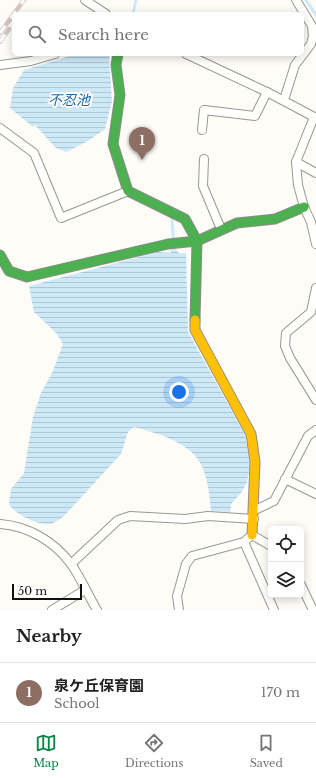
<!DOCTYPE html>
<meta charset="utf-8">
<style>
:root{--surface:#fff;--page:#f6f6f6;--text:#222;--muted:#767676;--line:#e0e0e0;--accent:#0b8043}
body{margin:0;font-family:"Libre Baskerville","Noto Sans JP",serif;background:var(--page);color:var(--text)}
.controls{position:absolute;right:12px;bottom:12px;display:grid;overflow:hidden;border-radius:6px;box-shadow:0 2px 10px #0003}
.controls button{width:36px;height:36px;display:grid;place-items:center;padding:0;border:0;border-bottom:1px solid var(--line);background:var(--surface);color:var(--text);font:20px sans-serif}
.scale{position:absolute;left:12px;bottom:10px;width:70px;box-sizing:border-box;padding-left:4px;border:2px solid #111;border-top:0;font-size:11px;line-height:14px;white-space:nowrap;color:#111;-webkit-text-stroke:3px #fff;paint-order:stroke}
.you{position:absolute;left:179px;top:392px;width:14px;height:14px;margin:-10px;border:3px solid #fff;border-radius:50%;background:#1a73e8;box-shadow:0 0 0 6px #1a73e833}
.badge{display:grid;place-items:center;width:26px;height:26px;border-radius:50%;background:var(--accent);color:#fff;font-size:13px;font-weight:700}
.pin{position:absolute;translate:-50% -33px;filter:drop-shadow(0 1px 2px #0008)}
.pin::after{content:'';position:absolute;top:21px;width:14px;height:12px;background:inherit;clip-path:polygon(0 0,100% 0,50% 100%)}
.list{margin:0;padding:0;list-style:none}
h2{display:flex;justify-content:space-between;align-items:center;height:52px;margin:0;padding:0 16px;font-size:17px}
h2 small{font-size:13px;font-weight:400;color:var(--muted)}
.list li{display:grid;grid-template-columns:26px 1fr auto;gap:12px;align-items:center;box-sizing:border-box;height:60px;padding:0 16px;border-top:1px solid var(--line)}
.list b{display:block;font-size:15px;white-space:nowrap}
.list p{margin:0;font-size:13px;white-space:nowrap;color:var(--muted)}
.list em{font-size:13px;font-style:normal;color:var(--muted)}
.icon{flex:none;width:22px;height:22px;fill:none;stroke:currentColor;stroke-width:2;stroke-linecap:round;stroke-linejoin:round}
.map{position:relative;flex:none;width:316px;height:610px;overflow:hidden}
.search{position:absolute;background:var(--surface);box-shadow:0 2px 10px #0003;left:12px;right:12px;top:12px;height:44px;display:flex;align-items:center;gap:10px;box-sizing:border-box;padding:0 14px;border-radius:6px;color:var(--muted);font-size:15px}
.sheet{height:112px;background:var(--surface)}
nav{display:flex;justify-content:space-around;align-items:center;box-sizing:border-box;height:56px;border-top:1px solid var(--line);background:var(--surface);font-size:11px;color:var(--muted)}
nav a{display:grid;justify-items:center;gap:2px}
nav .on{color:var(--accent)}
.map>svg:first-child{display:block}
.water{fill:url(#water-rules)}
.lines{fill:none;stroke-linecap:round;stroke-linejoin:round}
.stream{stroke:#cde8f7;stroke-width:3}
.street-casing{stroke:#979795;stroke-width:10}
.fast-casing{stroke:#8e8d8b;stroke-width:11}
.slow-casing{stroke:#8e8d8b;stroke-width:11}
.street{stroke:#fffffe;stroke-width:8}
.fast{stroke:#4caf50;stroke-width:9}
.slow{stroke:#ffc107;stroke-width:9}
.rail-casing{stroke:#d9c6c7;stroke-width:4.5}
.rail{stroke:#fff;stroke-width:3;stroke-dasharray:9;stroke-linecap:butt}
.labels{text-anchor:middle;stroke-width:4;stroke-linejoin:round;paint-order:stroke}
.water-label{font-size:14px;font-style:italic;fill:#1768a6;stroke:#fff}
</style>
<div class="map">
<svg width="316" height="610" viewBox="0 0 316 610">
<defs>
<pattern id="water-rules" width="6" height="5" patternUnits="userSpaceOnUse"><rect width="6" height="5" fill="#cde8f7"/><path d="M0 2.5h6" fill="none" stroke="#afc6d3"/></pattern>
</defs>
<rect width="100%" height="100%" fill="#fdfcf7"/>
<g class="water">
<polygon points="76,54 107,54 109,56 112,101 105,129 88,141 66,152 56,148 35,125 33,127 10,108 13,88 24,70"/>
<path d="M176,249L179,253H186L188,332L245,435L249,458V471L247,482L241,493L231,504L230,512L211,511C210,497 208,482 203,469C194,443 157,433 134,427L128,432L121,454L64,516C60,519 54,524 48,524C34,524 18,515 9,505L11,489L24,473L33,417L41,393L53,371L63,344L57,334L34,312L29,286L158,252L171,253V250Z"/>
</g>
<g class="lines">
<g class="stream">
<polyline points="306,0 316,15"/>
<polyline points="133,14 136,0"/>
<polyline points="172,219 174,249"/>
</g>
<g class="street-casing">
<g id="street">
<polyline points="85,0 106,14"/>
<polyline points="186,54 267,92 316,118"/>
<polyline points="0,65 31,61 55,54"/>
<polyline points="284,100 295,65 311,44 313,36 312,26 296,0"/>
<polyline points="314,117 296,162 298,185 304,207 311,222 316,244"/>
<polyline points="0,128 34,153 61,218 128,191"/>
<polyline points="202,130 204,110 255,116 267,92"/>
<polyline points="204,159 203,186 221,229"/>
<polyline points="296,162 316,173"/>
<polyline points="316,288 311,312 286,333 285,346 290,358 316,400"/>
<polyline points="285,479 316,494"/>
<polyline points="255,510 274,501 308,436 316,430"/>
<path d="M0,524C28,526 54,541 71,564C81,578 88,595 97,610"/>
<polyline points="244,542 274,610"/>
<polyline points="71,564 118,520 130,516 185,519 208,516 254,519"/>
<polyline points="301,585 313,610"/>
<polyline points="52,610 85,590"/>
<polyline points="179,610 177,596 186,564 192,556 244,542 252,535 271,546"/>
</g>
</g>
<g class="fast-casing">
<g id="fast">
<polyline points="118,54 116,65 120,95 113,144 128,191 185,219 197,241 195,320"/>
<polyline points="0,255 9,271 27,277 168,244 197,241 237,223 275,219 304,207"/>
</g>
</g>
<g class="slow-casing">
<polyline id="slow" points="195,320 195,330 251,434 255,462 252,535"/>
</g>
<use href="#street" class="street"/>
<use href="#fast" class="fast"/>
<use href="#slow" class="slow"/>
<g class="rail-casing">
<g id="rail">
<polyline points="0,33 24,0"/>
<polyline points="0,42 9,29"/>
</g>
</g>
<use href="#rail" class="rail"/>
</g>
<g class="labels">
<g class="water-label">
<text x="69" y="105">不忍池</text>
</g>
</g>
</svg>
<div class="controls">
<button><svg class="icon" aria-label="locate" viewBox="0 0 24 24"><circle cx="12" cy="12" r="6"/><path d="M12 2v4M12 18v4M2 12h4M18 12h4"/></svg></button>
<button><svg class="icon" aria-label="layers" viewBox="0 0 24 24"><path d="M12 4l9 5-9 5-9-5zM3 14l9 5 9-5"/></svg></button>
</div>
<div class="scale">50 m</div>
<div class="you"></div>
<div class="pin badge" style="left:142px;top:160px;background:#8d6e63">1</div>
<div class="search"><svg class="icon" aria-label="search" viewBox="0 0 24 24"><circle cx="10" cy="10" r="6"/><path d="M15 15l6 6"/></svg>Search here</div>
</div>
<section class="sheet">
<h2>Nearby<small></small></h2>
<ul class="list">
<li><span class="badge" style="background:#8d6e63">1</span><div><b>泉ケ丘保育園</b><p>School</p></div><em>170 m</em></li>
</ul>
</section>
<nav>
<a class="on"><svg class="icon" aria-label="map" viewBox="0 0 24 24"><path d="M3 6l6-2 6 2 6-2v14l-6 2-6-2-6 2zM9 4v14M15 6v14"/></svg>Map</a>
<a><svg class="icon" aria-label="directions" viewBox="0 0 24 24"><path d="M12 3l9 9-9 9-9-9zM9 14v-3h6M13 9l2 2-2 2"/></svg>Directions</a>
<a><svg class="icon" aria-label="saved" viewBox="0 0 24 24"><path d="M7 4h10v16l-5-4-5 4z"/></svg>Saved</a>
</nav>
